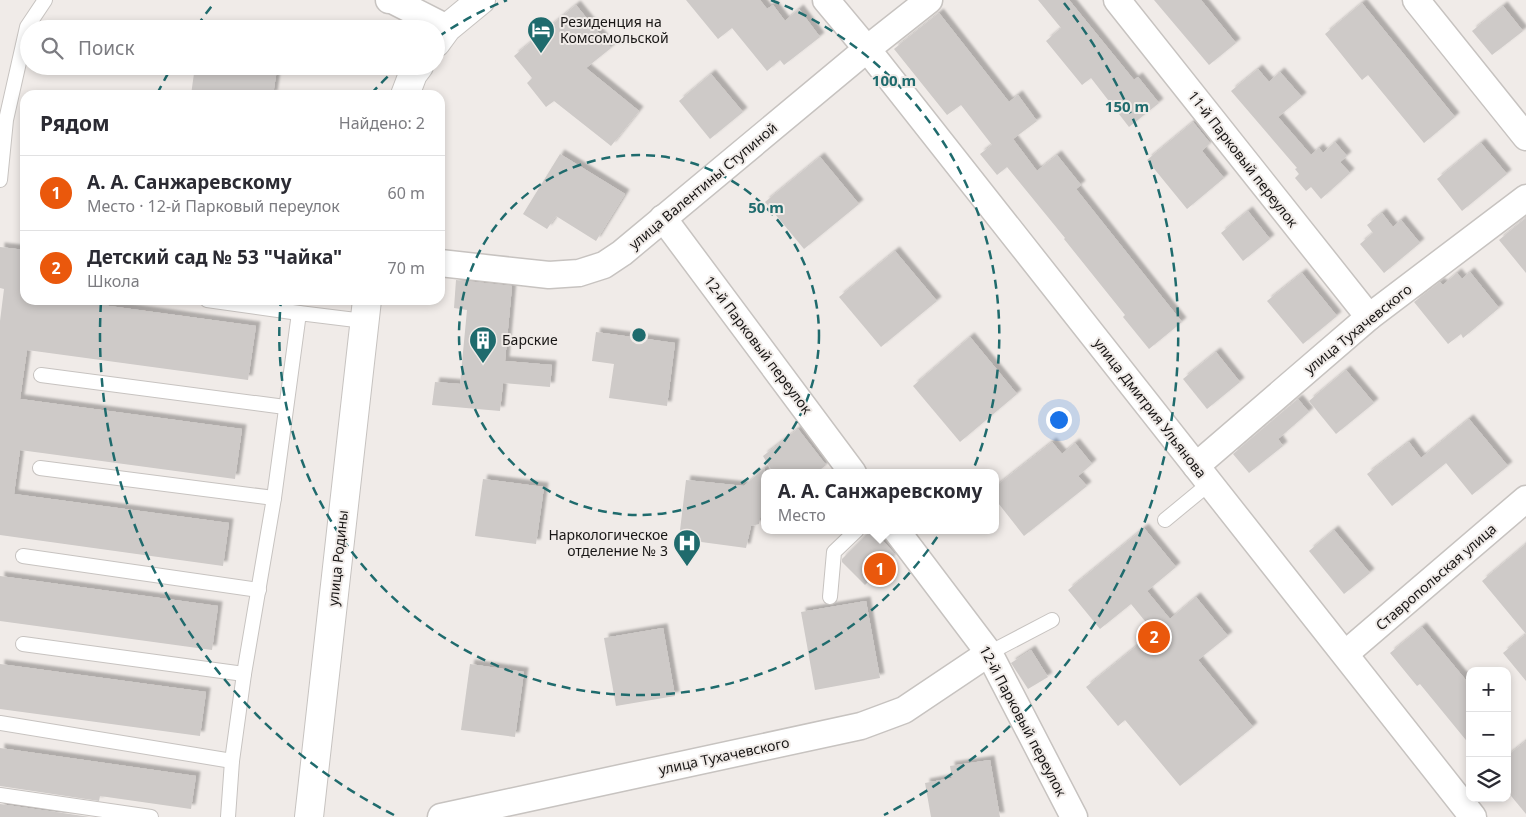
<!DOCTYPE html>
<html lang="ru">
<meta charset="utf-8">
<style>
:root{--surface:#fff;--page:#f7f7f7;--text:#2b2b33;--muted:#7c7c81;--line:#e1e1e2;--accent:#ea580c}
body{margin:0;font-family:"Noto Sans",sans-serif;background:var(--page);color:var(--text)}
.controls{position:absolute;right:15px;bottom:15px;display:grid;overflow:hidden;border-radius:10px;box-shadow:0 2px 8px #0003}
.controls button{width:45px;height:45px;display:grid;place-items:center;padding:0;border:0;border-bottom:1px solid var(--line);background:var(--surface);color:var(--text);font:25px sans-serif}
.you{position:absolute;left:1058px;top:419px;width:18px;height:18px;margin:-12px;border:4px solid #fff;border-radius:50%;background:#1a73e8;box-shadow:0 0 0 8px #1a73e833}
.badge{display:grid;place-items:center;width:32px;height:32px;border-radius:50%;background:var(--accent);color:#fff;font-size:16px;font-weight:700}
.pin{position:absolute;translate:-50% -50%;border:2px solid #fff;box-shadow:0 1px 5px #0006}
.popup{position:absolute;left:761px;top:469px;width:238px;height:65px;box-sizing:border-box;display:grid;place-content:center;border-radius:10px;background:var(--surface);filter:drop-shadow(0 1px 4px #0005);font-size:16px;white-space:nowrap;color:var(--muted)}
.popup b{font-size:19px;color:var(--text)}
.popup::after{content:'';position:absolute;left:50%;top:100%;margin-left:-10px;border:10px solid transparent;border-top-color:var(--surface)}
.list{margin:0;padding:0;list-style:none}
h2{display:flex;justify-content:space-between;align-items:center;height:65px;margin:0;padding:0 20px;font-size:21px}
h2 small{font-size:16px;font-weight:400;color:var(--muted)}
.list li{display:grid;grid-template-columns:32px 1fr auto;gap:15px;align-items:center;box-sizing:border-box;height:75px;padding:0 20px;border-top:1px solid var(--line)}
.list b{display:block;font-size:19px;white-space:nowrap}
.list p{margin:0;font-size:16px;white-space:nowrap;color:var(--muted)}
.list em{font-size:16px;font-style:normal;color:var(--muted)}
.icon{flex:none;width:28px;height:28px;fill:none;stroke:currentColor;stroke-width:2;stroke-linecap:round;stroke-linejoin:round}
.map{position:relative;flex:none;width:1526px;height:817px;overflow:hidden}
.search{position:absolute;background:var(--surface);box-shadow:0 2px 8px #0003;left:20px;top:20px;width:425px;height:55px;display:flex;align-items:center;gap:12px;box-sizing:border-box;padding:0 18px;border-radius:28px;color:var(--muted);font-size:19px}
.panel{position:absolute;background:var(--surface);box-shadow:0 2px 8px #0003;left:20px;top:90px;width:425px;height:215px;border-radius:15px}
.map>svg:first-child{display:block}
.building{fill:#cecac8;filter:url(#shadow)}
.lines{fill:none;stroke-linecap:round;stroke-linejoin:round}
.lane-casing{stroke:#c7c3c0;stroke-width:16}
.street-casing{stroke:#c7c3c0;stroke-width:29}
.primary-casing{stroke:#c7c3c0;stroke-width:30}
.lane{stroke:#fff;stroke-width:14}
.street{stroke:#fff;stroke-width:26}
.primary{stroke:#fff;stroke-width:28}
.ring{fill:none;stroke:#1f6b6d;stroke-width:2.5;stroke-dasharray:9 6}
.labels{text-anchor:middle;stroke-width:4;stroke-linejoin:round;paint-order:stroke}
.poi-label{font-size:14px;fill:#181615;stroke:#f0ebe8;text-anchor:start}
.street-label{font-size:14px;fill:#181615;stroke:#f0ebe8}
.centre{fill:#1f6b6d;stroke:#f0ebe8;stroke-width:2.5}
.ring-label{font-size:15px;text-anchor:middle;font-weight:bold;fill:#1f6b6d;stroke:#f0ebe8;stroke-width:4;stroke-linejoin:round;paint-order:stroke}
</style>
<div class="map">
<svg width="1526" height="817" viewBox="0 0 1526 817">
<defs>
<filter id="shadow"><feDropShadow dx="4.5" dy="-4.5" stdDeviation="1" flood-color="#0004"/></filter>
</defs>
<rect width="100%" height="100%" fill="#f0ebe8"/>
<g class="building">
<polygon points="686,0 760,0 767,9 773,5 785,21 799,9 820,37 784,65 780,60 767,71 732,28 718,39"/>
<polygon points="1038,0 1069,0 1134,80 1138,77 1159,103 1129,127 1091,78 1082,85 1046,41 1061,28"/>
<polygon points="1154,0 1201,0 1236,43 1209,65"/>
<polygon points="1362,3 1455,117 1424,143 1368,75 1362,80 1325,34"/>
<polygon points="576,5 611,48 586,68 639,111 611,146 554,101 546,107 527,83 532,78 514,56"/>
<polygon points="1503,6 1523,31 1492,55 1472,31"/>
<polygon points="939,13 1009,102 1018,95 1037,121 1013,139 1037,171 1057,155 1081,185 1076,189 1182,322 1149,349 1123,317 1125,315 1064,239 1065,238 1007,167 997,175 980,154 992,145 961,105 947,115 894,49"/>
<polygon points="195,66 256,66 277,69 273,95 191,95"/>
<polygon points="1258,69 1269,82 1280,72 1302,97 1278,117 1311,155 1319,148 1323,153 1335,142 1347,156 1340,162 1350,173 1321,199 1311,187 1306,191 1295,178 1299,174 1295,169 1297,168 1231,91"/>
<polygon points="711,74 743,112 710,139 679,101"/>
<polygon points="1193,122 1210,143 1202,151 1224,178 1187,209 1147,160"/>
<polygon points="1481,143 1507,174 1462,211 1437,179"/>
<polygon points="560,154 625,194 596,241 556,216 547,229 523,214"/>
<polygon points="820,157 859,204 804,249 765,202"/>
<polygon points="1248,211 1270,239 1243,261 1221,233"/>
<polygon points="1382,213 1393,227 1401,220 1420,243 1384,273 1360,244 1373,233 1367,225"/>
<polygon points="1526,218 1526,273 1499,240"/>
<polygon points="0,247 25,250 25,300 65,300 256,326 248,380 27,350 20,399 242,429 235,479 20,450 14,494 229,523 223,566 0,535 0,321 4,289 0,288"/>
<polygon points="895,251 937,301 881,347 839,297"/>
<polygon points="1470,272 1499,308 1463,338 1461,334 1448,344 1414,302 1440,282 1443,285 1457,273 1462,279"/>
<polygon points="1302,273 1337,316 1303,344 1267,301"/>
<polygon points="456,280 512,286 505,361 552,365 550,387 503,383 500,411 432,405 435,382 460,384 467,310 454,308"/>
<polygon points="596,332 675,343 667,406 609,398 614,364 592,361"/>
<polygon points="970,337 1017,394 960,442 913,386"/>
<polygon points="1216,352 1240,382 1207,409 1183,379"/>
<polygon points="1346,370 1374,403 1336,434 1309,401"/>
<polygon points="1298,399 1309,412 1278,439 1283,446 1249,473 1233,454"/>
<polygon points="1469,419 1508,466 1472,495 1446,463 1392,506 1367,474 1409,442 1421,458"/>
<polygon points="798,429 826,465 816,473 773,473 763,456"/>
<polygon points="1052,442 1062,454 1075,443 1092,464 1078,476 1087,486 1024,536 995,499 995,487"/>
<polygon points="765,468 765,491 759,524 751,526 746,548 679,539 686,480 744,486"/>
<polygon points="483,479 544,487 536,544 475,536"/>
<polygon points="1144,528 1176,567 1147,591 1170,619 1196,597 1228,636 1198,660 1253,727 1180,786 1125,720 1118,726 1086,687 1154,632 1131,604 1100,629 1068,590"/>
<polygon points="871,530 873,530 895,554 865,585 842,562 842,559"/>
<polygon points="1334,530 1370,573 1344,594 1309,551"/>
<polygon points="1526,544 1526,681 1503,653 1526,634 1482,581"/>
<polygon points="0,576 218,606 212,650 0,621"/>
<polygon points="866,601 880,678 815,690 801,612"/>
<polygon points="1422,627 1470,685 1470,745 1420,684 1417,686 1390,653"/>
<polygon points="663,628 675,696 616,706 604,638"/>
<polygon points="1031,650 1048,677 1028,689 1011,663"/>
<polygon points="0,664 206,692 200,736 0,709"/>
<polygon points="470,664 524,672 515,737 461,730"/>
<polygon points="1526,741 1526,814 1507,791 1507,756"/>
<polygon points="0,748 196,776 191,809 100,796 99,801 0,786"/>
<polygon points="990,760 1000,817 931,817 925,783 952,778 950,766"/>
<polygon points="0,804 90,817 0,817"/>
</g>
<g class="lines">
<g class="lane-casing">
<g id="lane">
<polyline points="0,180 6,120 27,27 45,0"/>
<polyline points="207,300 299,313"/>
<polyline points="41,375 285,407"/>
<polyline points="40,468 274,498"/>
<polyline points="1165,520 1210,483"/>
<polyline points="23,556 259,590"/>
<polyline points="830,597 834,552 857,530"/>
<polyline points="23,644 244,674"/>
<polyline points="989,653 1052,620"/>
<polyline points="0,723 232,761"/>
<polyline points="0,795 151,817"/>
<polyline points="228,817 232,761 244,674 274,498 299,313 364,321"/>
</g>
</g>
<g class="street-casing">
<g id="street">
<polyline points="389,0 392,0 447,28"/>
<polyline points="826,0 867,49 1473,817"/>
<polyline points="1117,0 1369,317"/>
<polyline points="1416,0 1526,137"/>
<polyline points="663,218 853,473"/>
<polyline points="440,263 549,275 579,273 604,265 622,253 867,49 929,0"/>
<polyline points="1196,466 1369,317 1526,198"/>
<polyline points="896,530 989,653 1074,817"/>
<polyline points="1345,654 1526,499"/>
<polyline points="441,817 861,726 904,710 989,653"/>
</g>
</g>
<g class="primary-casing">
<g id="primary">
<polyline points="436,43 447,28 481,0"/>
<polyline points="405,95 413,74 419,66"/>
<polyline points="309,817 367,300"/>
</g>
</g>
<use href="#lane" class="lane"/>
<use href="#street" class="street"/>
<use href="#primary" class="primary"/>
</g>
<g class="ring">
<circle cx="639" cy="335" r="180"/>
<path d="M371 94A360 360 0 0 1 398 67M438 37A360 360 0 0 1 507 0M771 0A360 360 0 1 1 281 300"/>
<path d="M394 815A539 539 0 0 1 101 302M157 94A539 539 0 0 1 170 70M197 26A539 539 0 0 1 214 3M1064 3A539 539 0 0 1 884 815"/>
</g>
<defs>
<g id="hotel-pin" transform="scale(1.4375)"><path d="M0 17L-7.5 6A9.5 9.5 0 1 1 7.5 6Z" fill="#1f6b6d" stroke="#f0ebe8"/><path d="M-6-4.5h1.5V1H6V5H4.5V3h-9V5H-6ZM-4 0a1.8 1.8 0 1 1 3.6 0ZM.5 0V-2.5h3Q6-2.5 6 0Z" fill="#fff"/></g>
<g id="building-pin" transform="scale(1.4375)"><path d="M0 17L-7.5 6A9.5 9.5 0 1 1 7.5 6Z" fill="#1f6b6d" stroke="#f0ebe8"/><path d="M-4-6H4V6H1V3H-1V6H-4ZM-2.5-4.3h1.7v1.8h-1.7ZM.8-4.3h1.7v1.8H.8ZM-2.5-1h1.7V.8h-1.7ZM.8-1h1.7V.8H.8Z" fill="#fff"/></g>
<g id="hospital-pin" transform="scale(1.4375)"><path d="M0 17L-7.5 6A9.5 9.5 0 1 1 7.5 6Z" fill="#1f6b6d" stroke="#f0ebe8"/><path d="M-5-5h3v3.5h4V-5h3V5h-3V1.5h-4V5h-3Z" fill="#fff"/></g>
</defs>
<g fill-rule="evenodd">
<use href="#hotel-pin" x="541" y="30"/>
<use href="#building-pin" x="483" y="340"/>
<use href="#hospital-pin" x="687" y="543"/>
</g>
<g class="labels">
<g class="poi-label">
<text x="560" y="27">Резиденция на<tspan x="560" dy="16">Комсомольской</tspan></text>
<text x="502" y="345">Барские</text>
<text x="668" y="540" text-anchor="end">Наркологическое<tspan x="668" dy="16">отделение № 3</tspan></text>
</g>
<g class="street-label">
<text transform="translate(1243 159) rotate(52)" y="5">11-й Парковый переулок</text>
<text transform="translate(703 186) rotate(-40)" y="5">улица Валентины Ступиной</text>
<text transform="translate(1358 329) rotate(-39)" y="5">улица Тухачевского</text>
<text transform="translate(758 345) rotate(53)" y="5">12-й Парковый переулок</text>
<text transform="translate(1150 408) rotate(52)" y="5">улица Дмитрия Ульянова</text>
<text transform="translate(338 558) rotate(-84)" y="5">улица Родины</text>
<text transform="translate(1436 577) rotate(-41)" y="5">Ставропольская улица</text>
<text transform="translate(1023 721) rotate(62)" y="5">12-й Парковый переулок</text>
<text transform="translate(724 756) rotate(-12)" y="5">улица Тухачевского</text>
</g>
</g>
<circle cx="639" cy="335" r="8" class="centre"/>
<g class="ring-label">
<text x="894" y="86">100 m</text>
<text x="1127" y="112">150 m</text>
<text x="766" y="213">50 m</text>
</g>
</svg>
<div class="controls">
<button>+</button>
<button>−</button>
<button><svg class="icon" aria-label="layers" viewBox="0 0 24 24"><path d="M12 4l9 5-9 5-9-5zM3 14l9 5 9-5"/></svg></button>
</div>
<div class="you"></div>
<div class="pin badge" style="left:880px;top:569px">1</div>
<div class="popup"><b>А. А. Санжаревскому</b>Место</div>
<div class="pin badge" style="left:1154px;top:637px">2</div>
<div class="search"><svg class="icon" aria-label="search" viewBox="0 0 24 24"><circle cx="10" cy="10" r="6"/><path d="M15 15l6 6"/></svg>Поиск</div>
<section class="panel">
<h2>Рядом<small>Найдено: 2</small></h2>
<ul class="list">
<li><span class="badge">1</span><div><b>А. А. Санжаревскому</b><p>Место · 12-й Парковый переулок</p></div><em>60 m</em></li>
<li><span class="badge">2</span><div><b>Детский сад № 53 &quot;Чайка&quot;</b><p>Школа</p></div><em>70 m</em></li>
</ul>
</section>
</div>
